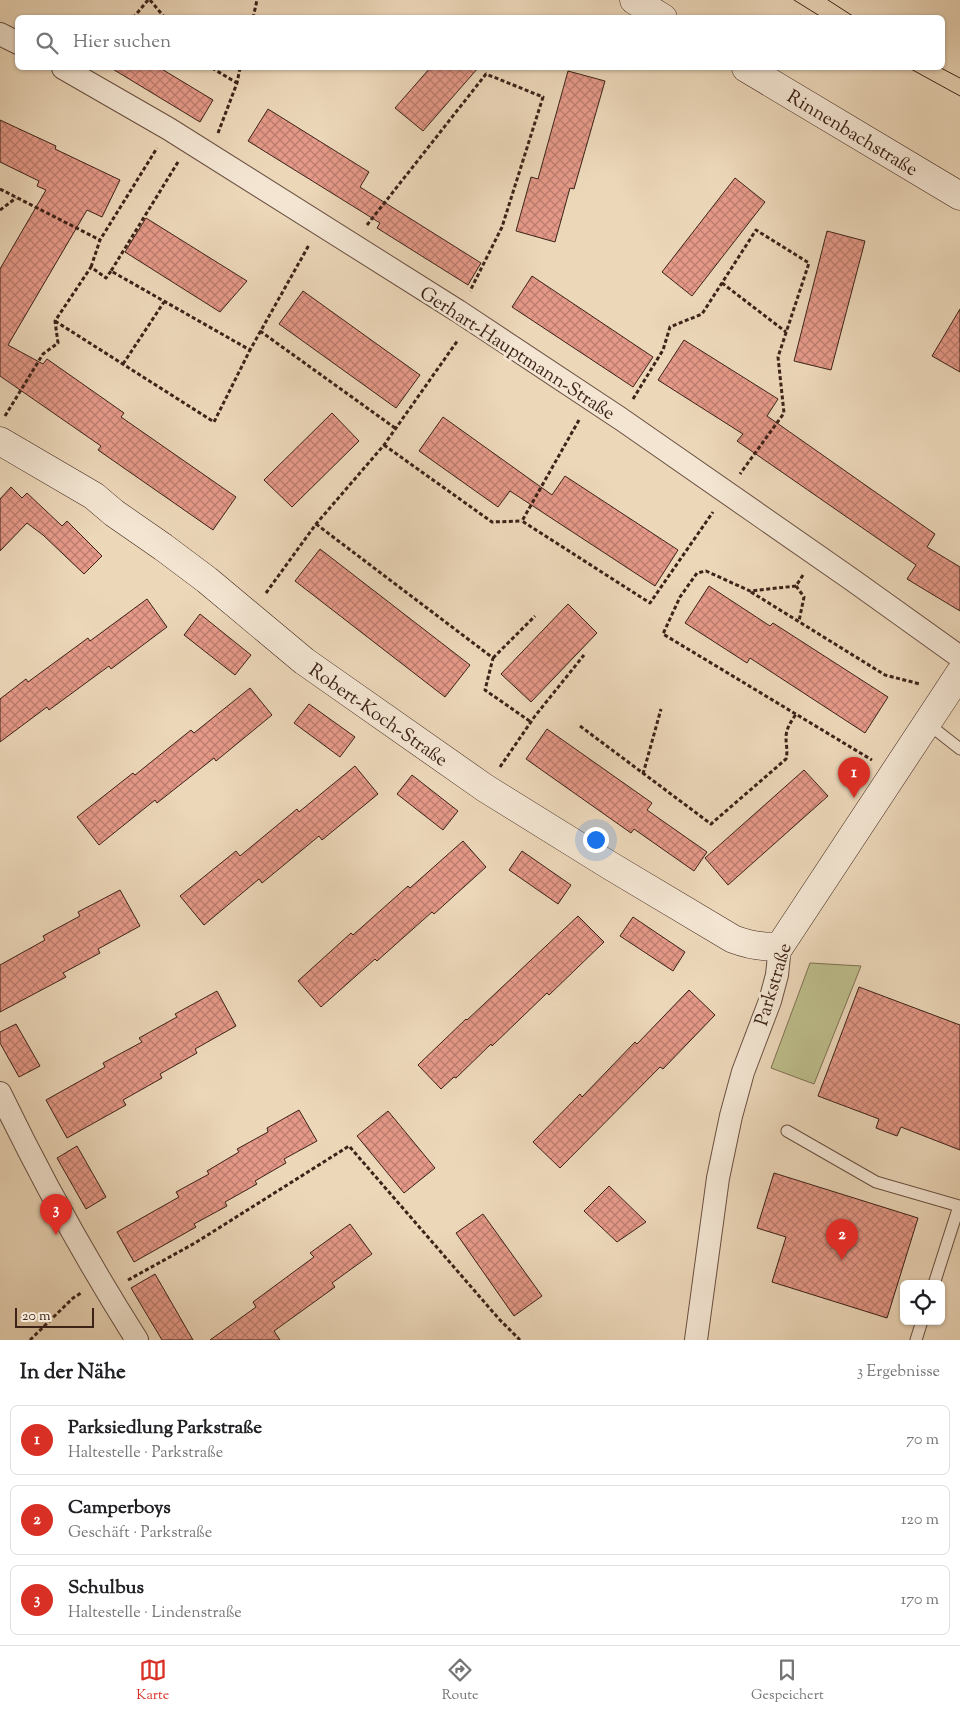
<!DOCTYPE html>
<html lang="de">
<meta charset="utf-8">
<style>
:root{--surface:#fff;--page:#f2f2f2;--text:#202124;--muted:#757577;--line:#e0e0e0;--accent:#d93025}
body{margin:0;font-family:"Sorts Mill Goudy",serif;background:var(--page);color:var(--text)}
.controls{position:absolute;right:15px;bottom:15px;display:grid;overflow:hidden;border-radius:8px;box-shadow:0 1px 4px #0004}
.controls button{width:45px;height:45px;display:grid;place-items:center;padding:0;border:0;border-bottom:1px solid var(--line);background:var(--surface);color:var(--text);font:25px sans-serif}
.scale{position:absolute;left:15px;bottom:12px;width:79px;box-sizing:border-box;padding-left:5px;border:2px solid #3d2218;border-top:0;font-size:14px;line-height:18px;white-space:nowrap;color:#3d2218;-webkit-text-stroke:4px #f3e5d2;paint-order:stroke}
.you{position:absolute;left:595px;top:839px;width:18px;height:18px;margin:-12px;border:4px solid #fff;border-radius:50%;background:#1a73e8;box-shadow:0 0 0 8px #1a73e833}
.badge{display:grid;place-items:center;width:32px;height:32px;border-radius:50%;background:var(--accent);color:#fff;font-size:16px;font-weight:700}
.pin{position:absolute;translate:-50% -41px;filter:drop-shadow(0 1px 2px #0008)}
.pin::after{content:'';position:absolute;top:26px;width:18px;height:15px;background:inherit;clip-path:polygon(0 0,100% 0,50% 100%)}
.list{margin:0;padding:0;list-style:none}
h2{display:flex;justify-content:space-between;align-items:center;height:65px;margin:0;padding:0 20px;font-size:21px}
h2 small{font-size:16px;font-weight:400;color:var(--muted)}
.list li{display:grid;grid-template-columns:32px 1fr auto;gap:15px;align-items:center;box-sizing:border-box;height:70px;margin:0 10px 10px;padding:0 10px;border:1px solid var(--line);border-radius:8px}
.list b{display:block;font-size:19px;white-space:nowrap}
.list p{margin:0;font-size:16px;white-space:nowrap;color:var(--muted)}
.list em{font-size:16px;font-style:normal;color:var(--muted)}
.icon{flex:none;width:28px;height:28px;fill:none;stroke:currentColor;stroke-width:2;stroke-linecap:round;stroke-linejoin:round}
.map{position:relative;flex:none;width:960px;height:1340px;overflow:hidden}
.search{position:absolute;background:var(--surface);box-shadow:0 1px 4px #0004;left:15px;right:15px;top:15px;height:55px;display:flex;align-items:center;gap:12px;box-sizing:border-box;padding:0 18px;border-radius:8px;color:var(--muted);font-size:19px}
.sheet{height:305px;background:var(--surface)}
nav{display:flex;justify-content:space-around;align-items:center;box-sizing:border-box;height:70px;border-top:1px solid var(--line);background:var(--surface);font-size:14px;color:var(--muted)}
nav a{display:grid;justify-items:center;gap:2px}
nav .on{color:var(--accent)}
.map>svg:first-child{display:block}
.green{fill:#bdbd8b;stroke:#7d7052}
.building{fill:url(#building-cross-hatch);stroke:#3d2218}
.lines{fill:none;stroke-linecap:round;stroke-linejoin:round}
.lane-casing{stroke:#694f40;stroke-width:13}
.street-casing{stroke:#694f40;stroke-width:24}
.secondary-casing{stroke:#3d2218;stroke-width:29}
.path{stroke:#3d2218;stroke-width:3;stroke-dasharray:4 2.5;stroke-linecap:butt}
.lane{stroke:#f3e5d2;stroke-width:11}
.street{stroke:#f3e5d2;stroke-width:22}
.secondary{stroke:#f3e5d2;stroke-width:28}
.tram{stroke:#3d2218;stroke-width:1}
.labels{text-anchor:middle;stroke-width:5;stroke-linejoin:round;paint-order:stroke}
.street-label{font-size:19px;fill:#3d2218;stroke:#f3e5d2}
</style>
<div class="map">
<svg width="960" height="1340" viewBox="0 0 960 1340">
<defs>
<pattern id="building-cross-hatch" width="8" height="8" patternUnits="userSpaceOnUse" patternTransform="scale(1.25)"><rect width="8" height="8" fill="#e59988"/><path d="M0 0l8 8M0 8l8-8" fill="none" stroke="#bb7c6e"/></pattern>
</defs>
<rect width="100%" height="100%" fill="#ecd7b9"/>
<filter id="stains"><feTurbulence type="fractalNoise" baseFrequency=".004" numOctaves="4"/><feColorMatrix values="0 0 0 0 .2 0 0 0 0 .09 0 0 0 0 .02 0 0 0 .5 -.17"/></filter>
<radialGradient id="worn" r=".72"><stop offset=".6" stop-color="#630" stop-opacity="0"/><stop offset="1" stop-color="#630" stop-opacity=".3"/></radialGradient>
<polygon class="green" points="810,963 861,966 814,1084 771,1068"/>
<g class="building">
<polygon points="111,68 160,68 213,100 200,122"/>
<polygon points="430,68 478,68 423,131 395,108"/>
<polygon points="568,71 605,81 574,189 570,188 555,242 516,231 531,177 538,179"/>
<polygon points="268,109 369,172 360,187 481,263 468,285 377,228 380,223 248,141"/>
<polygon points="0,120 56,146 55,149 120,180 102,217 87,210 8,345 43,364 47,359 124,413 121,417 236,497 213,530 98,450 101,446 0,376 0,269 46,190 37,186 39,181 0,162"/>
<polygon points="735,178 765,202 692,296 662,272"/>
<polygon points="146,218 247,281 220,312 125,252"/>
<polygon points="827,231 865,241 831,370 794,361"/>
<polygon points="532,276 653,357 633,387 512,307"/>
<polygon points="303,291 420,375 396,408 279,324"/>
<polygon points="960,309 960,372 932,356"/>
<polygon points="684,340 778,399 767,416 935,534 927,547 960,567 960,611 907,579 916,565 737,441 743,434 658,380"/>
<polygon points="332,413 359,441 292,507 264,480"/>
<polygon points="443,417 552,495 565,476 678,550 655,586 510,491 498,507 419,451"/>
<polygon points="11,487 22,498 27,493 62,526 67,521 102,556 84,574 43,535 27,523 0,551 0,499"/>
<polygon points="320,549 470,665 445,697 295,581"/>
<polygon points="709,586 770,626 773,623 888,697 865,733 750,658 747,663 685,623"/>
<polygon points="147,599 167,627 111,669 109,666 49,710 47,707 0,742 0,699 26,679 28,682 88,638 90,641"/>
<polygon points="568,604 597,633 531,702 501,674"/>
<polygon points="200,614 251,655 235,675 184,635"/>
<polygon points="250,688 272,715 216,761 214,758 157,803 155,800 99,845 77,817 133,773 135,775 191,730 194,733"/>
<polygon points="309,704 355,737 340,757 294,723"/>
<polygon points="547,729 652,803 647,810 707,852 694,871 634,829 631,833 526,759"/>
<polygon points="355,766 378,794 322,840 319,836 262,883 259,879 204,925 180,896 236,851 240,856 297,809 299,812"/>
<polygon points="804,770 828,796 728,885 705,858"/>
<polygon points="412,775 458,811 443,830 397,794"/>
<polygon points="463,841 486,867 434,914 432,912 377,961 375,959 321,1007 298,981 351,933 353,935 408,886 410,888"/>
<polygon points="522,851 571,885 558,904 509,870"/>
<polygon points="120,890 140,926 98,949 100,953 63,973 66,977 0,1012 0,965 45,940 43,936 80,916 78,912"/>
<polygon points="578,916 604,942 549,995 547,993 492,1046 491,1044 456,1078 454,1077 441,1089 418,1065 466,1019 467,1020"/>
<polygon points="633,917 685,952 673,971 620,936"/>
<polygon points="859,987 960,1025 960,1150 901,1127 897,1136 876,1128 879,1119 818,1096"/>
<polygon points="689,990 715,1015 663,1069 660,1067 560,1168 533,1142 580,1094 582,1097 635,1042 637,1044"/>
<polygon points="217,991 236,1026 195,1049 197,1053 160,1074 162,1078 123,1100 126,1105 67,1138 46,1100 105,1067 103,1063 142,1042 139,1038 177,1017 175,1014"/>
<polygon points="16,1024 40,1066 19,1077 0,1043 0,1032"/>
<polygon points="299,1110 317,1141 284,1159 286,1163 255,1181 257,1184 225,1202 227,1206 194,1224 196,1227 134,1262 117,1232 179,1197 176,1192 209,1174 207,1171 239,1152 237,1149 268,1132 267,1128"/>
<polygon points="388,1111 435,1168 404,1193 357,1136"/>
<polygon points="77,1146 106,1197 86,1209 57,1158"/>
<polygon points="774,1173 918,1218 887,1318 772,1282 786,1237 757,1228"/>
<polygon points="609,1186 646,1222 617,1242 584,1211"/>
<polygon points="483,1214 542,1296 514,1316 456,1233"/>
<polygon points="350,1224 372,1254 332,1283 335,1287 274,1331 280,1340 210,1340 256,1307 253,1302 314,1257 310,1253"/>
<polygon points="155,1274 193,1340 162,1340 131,1288"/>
</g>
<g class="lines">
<g class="lane-casing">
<g id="lane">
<polyline points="927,723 960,749"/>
<polyline points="787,1131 876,1182 959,1206 934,1284"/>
<polyline points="916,1340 922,1321"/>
</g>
</g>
<g class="street-casing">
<g id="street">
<polyline points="0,34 18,43"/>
<polyline points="63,68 169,129 458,311 621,419 851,579 960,657"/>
<path d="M0,1093C41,1178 87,1261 137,1340"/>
<polyline points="696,1340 718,1178 731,1116 743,1072 770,1001 777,975 780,946"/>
</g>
</g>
<g class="secondary-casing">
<g id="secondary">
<polyline points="634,0 663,18"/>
<polyline points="746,68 960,196"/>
<path d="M0,441L94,496L114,513L163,547L207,580L304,661L485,788L609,865L733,939C749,945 763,948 780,946L960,673"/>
</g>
</g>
<g class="path">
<polyline points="150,0 165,18"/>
<polyline points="133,18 148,0"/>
<polyline points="253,18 257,0"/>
<polyline points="212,68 237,83"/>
<polyline points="218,133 237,83 240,68"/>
<polyline points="178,162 111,271 250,350 309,245"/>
<polyline points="0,189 100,240"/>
<polyline points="0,210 16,198"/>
<polyline points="367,225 486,74 543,97 502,227 470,291"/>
<polyline points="91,267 100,240 157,148"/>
<polyline points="722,283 786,332"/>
<polyline points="55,321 214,422 250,350"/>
<polyline points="260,331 395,428"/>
<polyline points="123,364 164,302"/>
<polyline points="633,399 663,350 670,327 702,314 756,230 809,263 778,357 784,413 740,474"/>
<polyline points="5,416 43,354 58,343 55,321 91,267 106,278 111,271"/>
<polyline points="579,420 522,521 650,603 713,512"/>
<polyline points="384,445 492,522 522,521"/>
<polyline points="316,524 493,658 485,690 531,722"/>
<polyline points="803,575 796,586 750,591 706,571 697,573 680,597 663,634 872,760"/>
<polyline points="796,586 804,597 799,621"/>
<polyline points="751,592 885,675 920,684"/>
<polyline points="266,593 316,524 384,445 458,340"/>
<polyline points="493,658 535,616"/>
<path d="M580,726L711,824L786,759C788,751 786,745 786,738C786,728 791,722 796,714"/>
<polyline points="500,767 535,716 584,655"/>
<polyline points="643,774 661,709"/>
<polyline points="128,1280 195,1243 349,1146 499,1319 520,1340"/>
<polyline points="30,1340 73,1298 81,1293"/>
</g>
<use href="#lane" class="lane"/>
<use href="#street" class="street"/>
<use href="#secondary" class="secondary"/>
<g class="tram">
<polyline points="794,0 823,18"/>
<polyline points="828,0 856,18"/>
<polyline points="909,68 960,96"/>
<polyline points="941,68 960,78"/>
</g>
</g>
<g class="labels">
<g class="street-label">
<text transform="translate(853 132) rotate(31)" y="7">Rinnenbachstraße</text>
<text transform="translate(518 352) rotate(33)" y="7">Gerhart-Hauptmann-Straße</text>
<text transform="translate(379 714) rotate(35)" y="7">Robert-Koch-Straße</text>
<text transform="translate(772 984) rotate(-73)" y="7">Parkstraße</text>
</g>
</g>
<rect width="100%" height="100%" filter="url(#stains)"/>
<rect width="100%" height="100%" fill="url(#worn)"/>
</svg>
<div class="controls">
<button><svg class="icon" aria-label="locate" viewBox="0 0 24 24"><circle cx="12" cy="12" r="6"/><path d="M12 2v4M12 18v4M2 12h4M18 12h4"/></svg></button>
</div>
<div class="scale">20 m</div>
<div class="you"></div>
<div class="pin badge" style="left:854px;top:798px">1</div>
<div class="pin badge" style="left:842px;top:1260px">2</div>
<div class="pin badge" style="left:56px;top:1235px">3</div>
<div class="search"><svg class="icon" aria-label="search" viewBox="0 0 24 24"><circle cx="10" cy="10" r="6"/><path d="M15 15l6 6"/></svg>Hier suchen</div>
</div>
<section class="sheet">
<h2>In der Nähe<small>3 Ergebnisse</small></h2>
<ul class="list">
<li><span class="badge">1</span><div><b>Parksiedlung Parkstraße</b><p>Haltestelle · Parkstraße</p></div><em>70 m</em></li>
<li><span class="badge">2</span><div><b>Camperboys</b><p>Geschäft · Parkstraße</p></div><em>120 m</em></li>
<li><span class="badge">3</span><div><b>Schulbus</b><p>Haltestelle · Lindenstraße</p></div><em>170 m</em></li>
</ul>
</section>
<nav>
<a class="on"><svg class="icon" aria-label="map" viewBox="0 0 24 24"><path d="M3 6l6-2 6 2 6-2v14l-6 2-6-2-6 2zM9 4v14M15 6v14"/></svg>Karte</a>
<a><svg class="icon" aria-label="directions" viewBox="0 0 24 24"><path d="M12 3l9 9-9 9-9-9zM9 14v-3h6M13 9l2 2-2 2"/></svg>Route</a>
<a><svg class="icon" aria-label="saved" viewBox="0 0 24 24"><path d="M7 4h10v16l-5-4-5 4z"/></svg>Gespeichert</a>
</nav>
